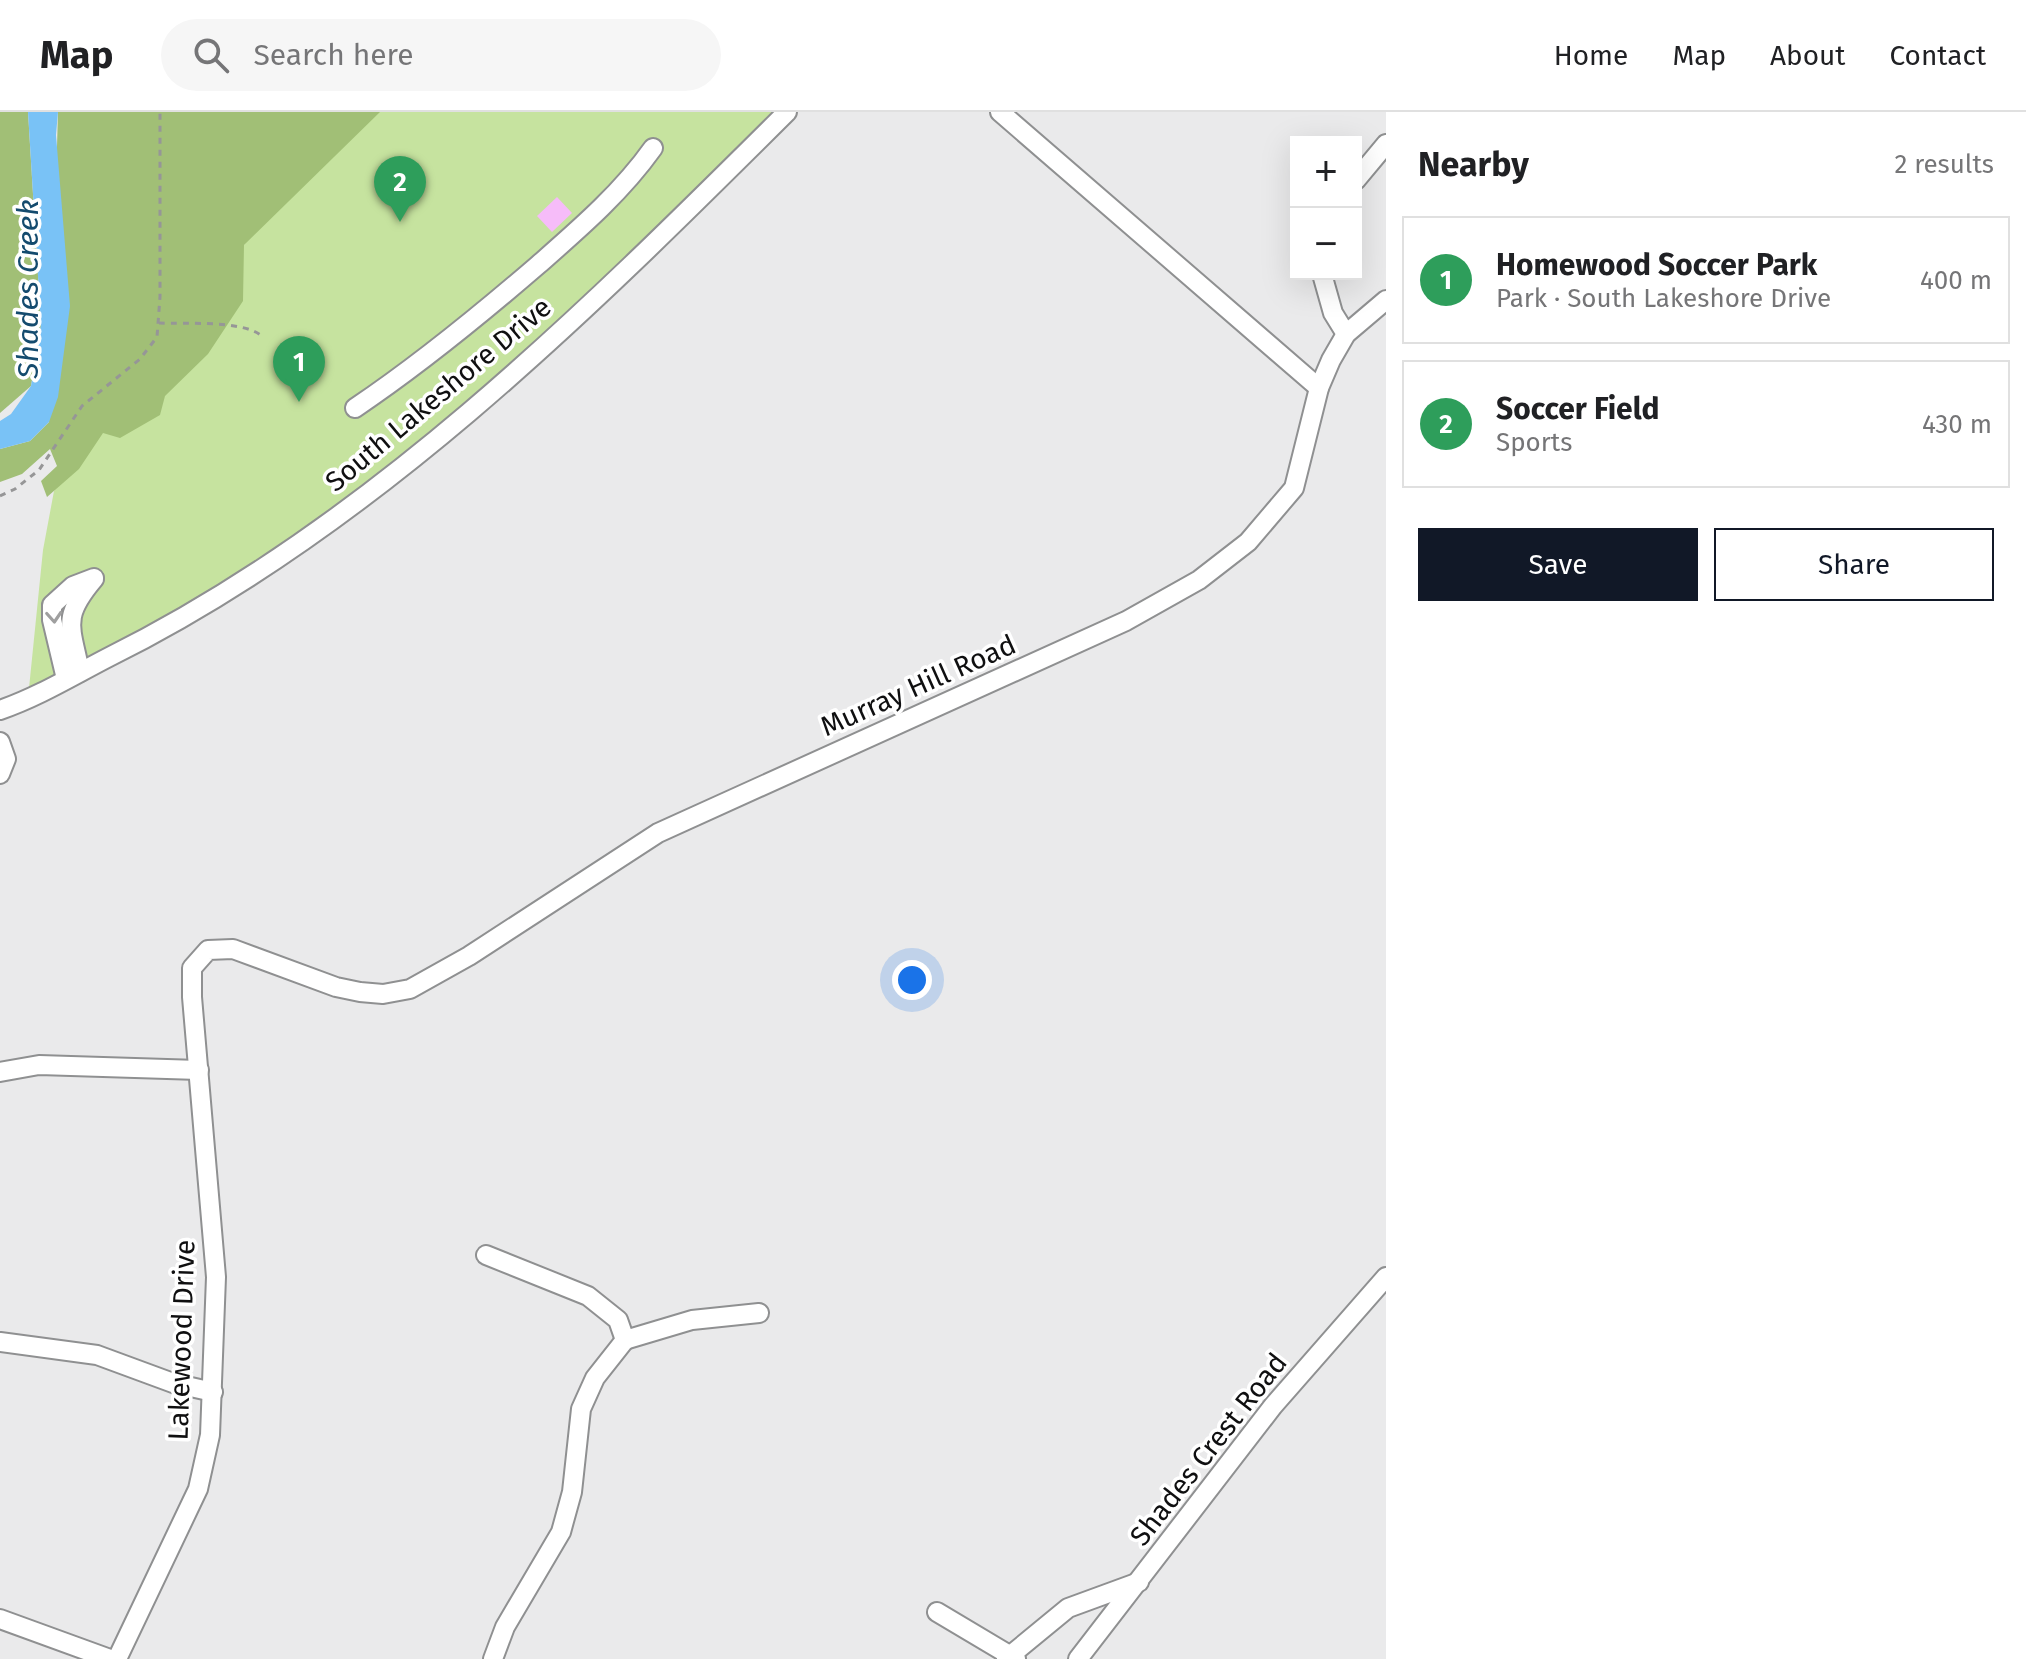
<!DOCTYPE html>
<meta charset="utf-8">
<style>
:root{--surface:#fff;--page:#f6f6f6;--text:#202124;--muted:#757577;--line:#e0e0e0;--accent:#111827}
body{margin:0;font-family:"Fira Sans",sans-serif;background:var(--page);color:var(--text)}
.controls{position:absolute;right:24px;top:24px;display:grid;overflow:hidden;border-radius:0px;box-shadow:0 8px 32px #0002}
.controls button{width:72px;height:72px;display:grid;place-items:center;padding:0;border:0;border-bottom:2px solid var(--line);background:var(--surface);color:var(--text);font:40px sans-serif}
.you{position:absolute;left:912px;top:868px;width:28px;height:28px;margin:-20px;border:6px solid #fff;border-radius:50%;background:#1a73e8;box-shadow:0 0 0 12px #1a73e833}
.badge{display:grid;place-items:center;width:52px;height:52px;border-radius:50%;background:var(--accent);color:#fff;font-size:26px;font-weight:700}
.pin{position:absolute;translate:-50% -66px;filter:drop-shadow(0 2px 4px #0008)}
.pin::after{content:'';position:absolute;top:42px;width:28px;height:24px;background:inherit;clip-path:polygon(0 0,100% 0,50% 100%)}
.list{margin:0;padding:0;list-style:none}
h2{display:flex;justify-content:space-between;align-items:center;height:104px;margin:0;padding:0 32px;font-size:34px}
h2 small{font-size:26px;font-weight:400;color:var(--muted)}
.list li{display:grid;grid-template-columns:52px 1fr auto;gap:24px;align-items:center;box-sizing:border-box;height:128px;margin:0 16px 16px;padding:0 16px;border:2px solid var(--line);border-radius:0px}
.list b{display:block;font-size:30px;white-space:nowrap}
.list p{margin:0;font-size:26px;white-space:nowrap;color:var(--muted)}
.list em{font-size:26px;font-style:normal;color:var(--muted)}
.actions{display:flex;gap:16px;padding:24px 32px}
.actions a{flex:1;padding:18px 0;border:2px solid var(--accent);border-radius:0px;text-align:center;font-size:28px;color:var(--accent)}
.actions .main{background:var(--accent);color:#fff}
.icon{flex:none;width:44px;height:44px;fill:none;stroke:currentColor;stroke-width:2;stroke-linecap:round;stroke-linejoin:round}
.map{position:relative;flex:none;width:1386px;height:1547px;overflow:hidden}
header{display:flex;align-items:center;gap:48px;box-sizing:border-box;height:112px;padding:0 40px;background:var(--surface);border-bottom:2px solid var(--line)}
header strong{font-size:38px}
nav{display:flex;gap:44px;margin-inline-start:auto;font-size:28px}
.search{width:560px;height:72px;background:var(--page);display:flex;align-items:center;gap:20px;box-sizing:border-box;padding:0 28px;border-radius:44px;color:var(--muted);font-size:30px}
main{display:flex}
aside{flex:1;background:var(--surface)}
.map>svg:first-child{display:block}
.green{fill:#c6e39f}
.forest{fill:#a1bf76}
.water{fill:#79c2f6}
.building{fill:#f6bcf9}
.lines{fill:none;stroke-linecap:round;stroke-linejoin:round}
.minor-casing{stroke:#8f9091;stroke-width:22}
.path{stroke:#969697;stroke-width:3;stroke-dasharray:6 6;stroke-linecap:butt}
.minor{stroke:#fff;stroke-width:18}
.oneway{stroke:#9f9f9f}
.labels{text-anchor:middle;stroke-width:7;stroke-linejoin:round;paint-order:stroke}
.street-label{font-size:28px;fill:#0f0f10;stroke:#fff}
.water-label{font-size:30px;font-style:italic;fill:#144b6e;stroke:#fff}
</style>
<header>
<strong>Map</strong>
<div class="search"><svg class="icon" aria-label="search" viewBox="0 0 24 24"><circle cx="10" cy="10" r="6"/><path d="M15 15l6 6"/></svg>Search here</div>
<nav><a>Home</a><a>Map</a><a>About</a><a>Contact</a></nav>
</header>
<main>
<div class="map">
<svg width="1386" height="1547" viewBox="0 0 1386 1547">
<rect width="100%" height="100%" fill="#eaeaeb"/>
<polygon class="green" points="341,0 788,0 465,303 309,425 28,586 43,438 54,379 203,189"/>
<g class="forest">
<polygon points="0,0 28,0 41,213 31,274 0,301"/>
<polygon points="58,0 380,0 244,133 243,189 208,242 165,284 160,303 120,326 103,321 79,357 47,385 41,369 57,354 50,337 22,362 0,370 0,337 30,329 49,310"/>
</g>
<polygon class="water" points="28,0 58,0 56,23 70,194 58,285 49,310 30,329 0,337 0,309 11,302 31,274 41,213"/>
<polygon class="building" points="557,85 572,101 552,120 537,104"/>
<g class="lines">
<g class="minor-casing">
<g id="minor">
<polyline points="1000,0 1319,276"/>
<polyline points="1356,68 1386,32"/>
<polyline points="1322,162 1333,201 1346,222"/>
<path d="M355,296C419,253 480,203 538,153C579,117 621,81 653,36"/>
<path d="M80,560C71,514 61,506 94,467"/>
<polyline points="66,567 52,508 52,493 73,474 94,466"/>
<path d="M0,598C38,585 74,563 109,545C369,416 583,203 787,0"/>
<polyline points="0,630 6,647 0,662"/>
<polyline points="0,960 39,953 199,958"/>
<polyline points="486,1143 588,1184 618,1208 625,1228"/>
<polyline points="625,1228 692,1208 759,1201"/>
<polyline points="0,1230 97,1243 173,1271 213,1280"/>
<polyline points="937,1500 1016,1547"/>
<polyline points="0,1507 110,1547"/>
<polyline points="117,1547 198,1377 210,1323 216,1165 192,885 192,856 208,838 233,837 336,875 360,880 383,882 410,877 469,844 658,721 1126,509 1199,468 1248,430 1294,376 1319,276 1331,248 1346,222 1386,188"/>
<polyline points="493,1547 505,1515 561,1420 572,1380 581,1297 595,1266 625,1228"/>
<polyline points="1006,1547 1068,1496 1139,1470"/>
<polyline points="1078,1547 1273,1294 1386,1165"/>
</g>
</g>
<g class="path">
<path d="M159,211C185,212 243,208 262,224"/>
<polyline points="0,384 15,377 39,358 82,294 140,247 157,225 160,185 160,0"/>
</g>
<use href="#minor" class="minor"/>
</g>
<defs><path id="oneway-chevron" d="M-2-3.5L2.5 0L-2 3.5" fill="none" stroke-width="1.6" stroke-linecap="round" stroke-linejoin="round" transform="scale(2)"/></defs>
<use class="oneway" href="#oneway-chevron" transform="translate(54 505) rotate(86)"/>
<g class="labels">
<g class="street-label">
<text transform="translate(438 282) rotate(-40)" y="10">South Lakeshore Drive</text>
<text transform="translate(918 573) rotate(-24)" y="10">Murray Hill Road</text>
<text transform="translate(181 1228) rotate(-88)" y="10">Lakewood Drive</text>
<text transform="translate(1208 1337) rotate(-52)" y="10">Shades Crest Road</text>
</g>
<g class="water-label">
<text transform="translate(28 177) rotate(-90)" y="10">Shades Creek</text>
</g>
</g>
</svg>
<div class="controls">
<button>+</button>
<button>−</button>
</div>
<div class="you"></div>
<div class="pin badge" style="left:299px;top:290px;background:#2e9e5b">1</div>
<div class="pin badge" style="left:400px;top:110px;background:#2e9e5b">2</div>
</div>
<aside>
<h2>Nearby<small>2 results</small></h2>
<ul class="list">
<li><span class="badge" style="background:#2e9e5b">1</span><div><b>Homewood Soccer Park</b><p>Park · South Lakeshore Drive</p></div><em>400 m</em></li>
<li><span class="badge" style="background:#2e9e5b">2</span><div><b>Soccer Field</b><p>Sports</p></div><em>430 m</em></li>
</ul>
<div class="actions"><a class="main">Save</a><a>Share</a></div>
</aside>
</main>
